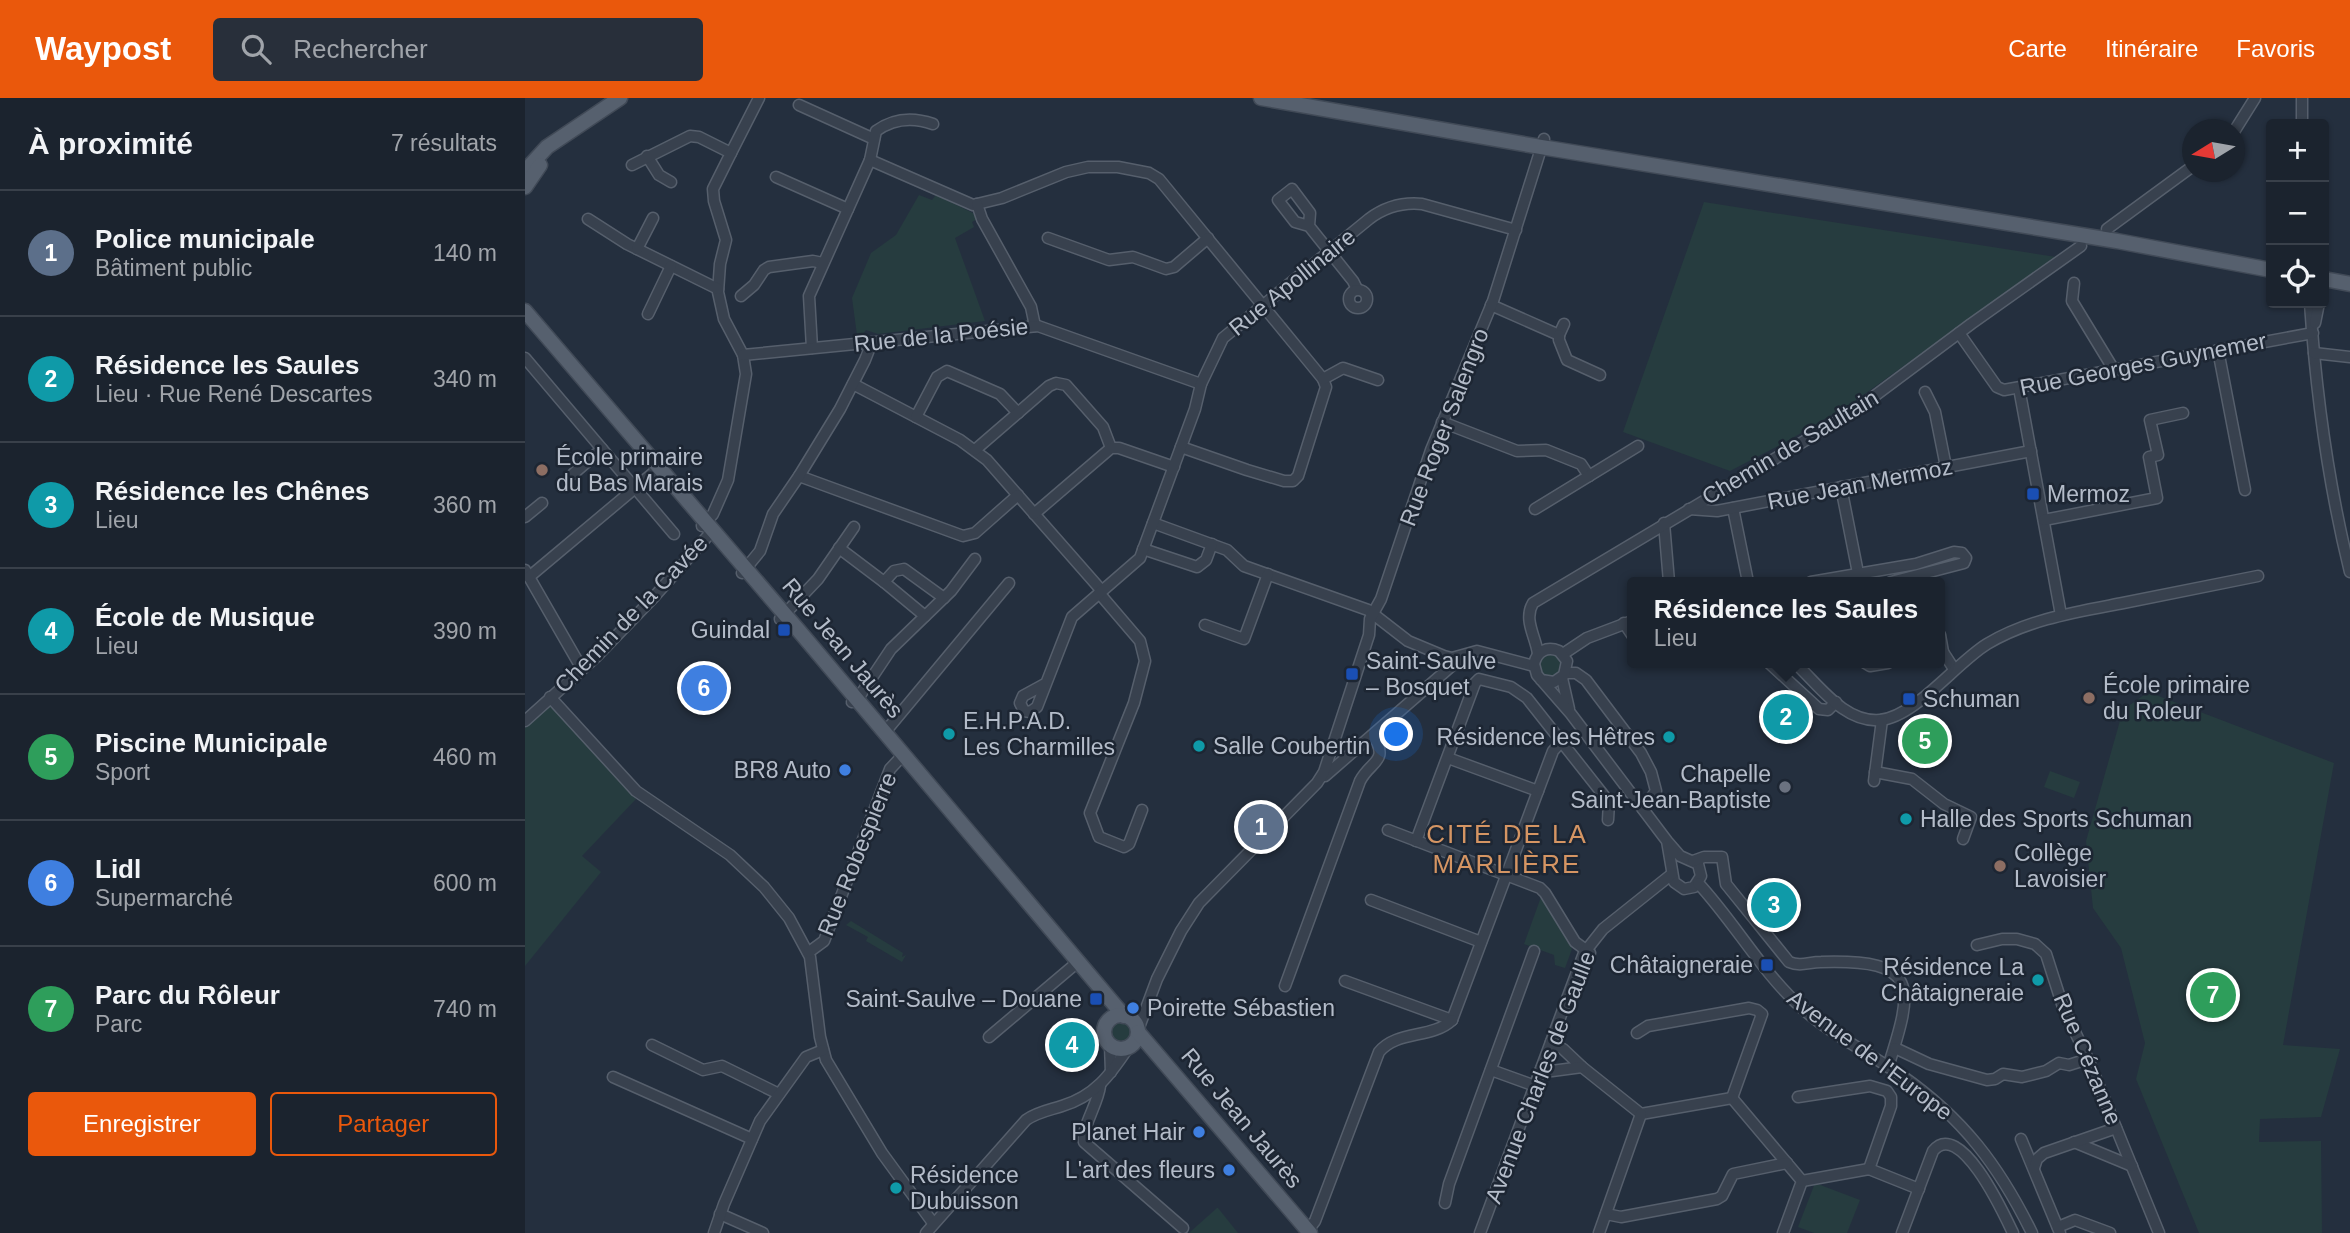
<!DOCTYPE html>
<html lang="fr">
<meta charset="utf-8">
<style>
:root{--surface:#1b232e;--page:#282f3a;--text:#f1f3f6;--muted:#a0a4aa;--line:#39404a;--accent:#ea580c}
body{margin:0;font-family:Helvetica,sans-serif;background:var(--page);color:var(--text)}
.controls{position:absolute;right:21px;top:21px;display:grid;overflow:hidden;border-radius:7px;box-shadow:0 2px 5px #0004}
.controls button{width:63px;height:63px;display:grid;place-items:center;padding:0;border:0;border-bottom:2px solid var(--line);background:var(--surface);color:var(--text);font:35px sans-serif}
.compass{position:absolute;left:1657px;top:21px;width:63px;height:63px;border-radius:50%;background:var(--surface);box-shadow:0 2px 5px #0004;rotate:259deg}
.you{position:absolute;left:872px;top:637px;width:24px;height:24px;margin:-18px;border:5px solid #fff;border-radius:50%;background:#1a73e8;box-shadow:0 0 0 10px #1a73e833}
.badge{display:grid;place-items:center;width:46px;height:46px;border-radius:50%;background:var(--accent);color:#fff;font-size:23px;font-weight:700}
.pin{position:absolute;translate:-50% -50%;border:4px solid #fff;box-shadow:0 2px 7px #0006}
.popup{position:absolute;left:1102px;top:479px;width:318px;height:91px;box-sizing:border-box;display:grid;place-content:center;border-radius:7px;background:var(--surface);filter:drop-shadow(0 2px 5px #0005);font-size:23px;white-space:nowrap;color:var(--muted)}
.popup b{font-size:26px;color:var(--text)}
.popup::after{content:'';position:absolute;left:50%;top:100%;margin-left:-14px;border:14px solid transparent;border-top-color:var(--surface)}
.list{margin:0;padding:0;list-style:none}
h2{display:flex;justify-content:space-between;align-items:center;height:91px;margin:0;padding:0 28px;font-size:30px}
h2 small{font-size:23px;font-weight:400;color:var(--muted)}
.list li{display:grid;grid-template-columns:46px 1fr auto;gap:21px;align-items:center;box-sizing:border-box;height:126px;padding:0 28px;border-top:2px solid var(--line)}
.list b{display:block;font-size:26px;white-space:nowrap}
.list p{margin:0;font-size:23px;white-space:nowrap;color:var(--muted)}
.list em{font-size:23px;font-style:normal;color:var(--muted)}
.actions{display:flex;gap:14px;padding:21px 28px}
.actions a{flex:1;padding:16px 0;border:2px solid var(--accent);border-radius:7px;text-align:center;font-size:24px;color:var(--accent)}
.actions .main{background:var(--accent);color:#fff}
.icon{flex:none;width:38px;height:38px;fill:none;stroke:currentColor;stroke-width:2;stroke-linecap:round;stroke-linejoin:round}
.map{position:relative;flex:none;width:1825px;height:1135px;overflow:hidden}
header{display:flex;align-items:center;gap:42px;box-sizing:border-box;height:98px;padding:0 35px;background:var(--accent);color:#fff}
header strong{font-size:33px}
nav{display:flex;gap:38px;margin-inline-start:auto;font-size:24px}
.search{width:490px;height:63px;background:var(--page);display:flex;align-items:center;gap:18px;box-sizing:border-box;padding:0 24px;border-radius:7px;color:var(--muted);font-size:26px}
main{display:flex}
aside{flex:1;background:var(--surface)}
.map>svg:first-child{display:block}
.green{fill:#263c3f}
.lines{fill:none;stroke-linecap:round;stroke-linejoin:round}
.minor-casing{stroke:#565f6c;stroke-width:13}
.major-casing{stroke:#414a57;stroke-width:17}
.minor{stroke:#38414e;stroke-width:10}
.major{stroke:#56606e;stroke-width:14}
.education-dot{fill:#8d6e63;stroke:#1d2633;stroke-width:2.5}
.transit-dot{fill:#1a4fb4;stroke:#1d2633;stroke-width:2.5}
.culture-dot{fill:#0f9aa8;stroke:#1d2633;stroke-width:2.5}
.shop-dot{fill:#3f7fe0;stroke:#1d2633;stroke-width:2.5}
.worship-dot{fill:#6b7280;stroke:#1d2633;stroke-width:2.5}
.labels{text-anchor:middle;stroke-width:5;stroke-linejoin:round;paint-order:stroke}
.street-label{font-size:23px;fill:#b4bcc9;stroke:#1d2633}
.poi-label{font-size:23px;fill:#b4bcc9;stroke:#1d2633;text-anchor:start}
.quarter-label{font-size:26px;letter-spacing:2px;fill:#d59563;stroke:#1d2633}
</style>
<header>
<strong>Waypost</strong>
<div class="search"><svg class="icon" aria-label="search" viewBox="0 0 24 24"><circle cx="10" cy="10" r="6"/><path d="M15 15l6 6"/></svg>Rechercher</div>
<nav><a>Carte</a><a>Itinéraire</a><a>Favoris</a></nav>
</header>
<main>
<aside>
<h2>À proximité<small>7 résultats</small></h2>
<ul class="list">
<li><span class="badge" style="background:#5c6f8a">1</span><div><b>Police municipale</b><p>Bâtiment public</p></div><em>140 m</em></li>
<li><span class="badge" style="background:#0f9aa8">2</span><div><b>Résidence les Saules</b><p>Lieu · Rue René Descartes</p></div><em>340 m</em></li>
<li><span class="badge" style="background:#0f9aa8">3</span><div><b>Résidence les Chênes</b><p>Lieu</p></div><em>360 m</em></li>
<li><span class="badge" style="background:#0f9aa8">4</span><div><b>École de Musique</b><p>Lieu</p></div><em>390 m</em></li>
<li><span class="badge" style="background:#2e9e5b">5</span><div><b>Piscine Municipale</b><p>Sport</p></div><em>460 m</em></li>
<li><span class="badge" style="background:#3f7fe0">6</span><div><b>Lidl</b><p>Supermarché</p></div><em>600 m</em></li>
<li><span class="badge" style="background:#2e9e5b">7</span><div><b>Parc du Rôleur</b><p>Parc</p></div><em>740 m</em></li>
</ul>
<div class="actions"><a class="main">Enregistrer</a><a>Partager</a></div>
</aside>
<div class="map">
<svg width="1825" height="1135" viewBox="0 0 1825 1135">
<rect width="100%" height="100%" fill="#242f3e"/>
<g class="green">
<polygon points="394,97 407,102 411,97 448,115 452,121 447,124 449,129 430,140 460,223 353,236 341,232 338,236 332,237 327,200 346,155 371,137"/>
<polygon points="1179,104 1531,159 1327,305 1259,345 1205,373 1098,334"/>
<circle cx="1025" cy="567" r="11"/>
<polygon points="1623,594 1809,665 1758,947 1815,951 1796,1019 1735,1021 1734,1044 1796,1043 1797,1135 1674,1135 1611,981 1620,945 1596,850 1568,810 1561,743 1598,612"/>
<polygon points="22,608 26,608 111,701 57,758 76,774 0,868 0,630"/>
<polygon points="1525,673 1555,684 1549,700 1519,689"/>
<polygon points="1016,799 1047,851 1040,870 1030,867 1029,857 999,846"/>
<polygon points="326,823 378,855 377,859 381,857 377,864 341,843 343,839 321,827"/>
<circle cx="596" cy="934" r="10"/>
<polygon points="1290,1085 1335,1102 1322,1135 1289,1135 1273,1129"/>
<polygon points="693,1110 713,1135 664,1135 692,1110"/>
</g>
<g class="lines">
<g class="minor-casing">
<g id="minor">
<polyline points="274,7 349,41"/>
<polyline points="1777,26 1777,0"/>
<polyline points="1710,32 1730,0"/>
<polyline points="206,55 234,0"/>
<polyline points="122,58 134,77 146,84"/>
<polyline points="345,62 448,107 477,100 541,74 563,69 593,69 624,75 634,81 798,281 801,289 773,378 768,383 759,383 722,372 656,349"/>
<polyline points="107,67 165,38 174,39 206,55 188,91 189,103 201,142 195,166 193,194 199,221 218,257 221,276 203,382 188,416 177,428"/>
<polyline points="251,79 323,111"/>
<polyline points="452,106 457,121 506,209 510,228"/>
<polyline points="63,121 102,146 193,191"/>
<polyline points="784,128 785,115 767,91 753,102 770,124 784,128 828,183 832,191"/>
<polyline points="1582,131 1668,68"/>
<polyline points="523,140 584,162 608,159 641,171 649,169 683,140"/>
<polyline points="112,151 128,120"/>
<polyline points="1549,185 1547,203 1589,272"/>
<circle cx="833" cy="201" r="9"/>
<polyline points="216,198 229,187 239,172 244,169 288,163 298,165"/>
<path d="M1785,205C1791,296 1803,385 1825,474"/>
<polyline points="966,207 1034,237 1039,226"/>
<polyline points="123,216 146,168"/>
<polyline points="1790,225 1794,205"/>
<polyline points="1434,235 1472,289 1479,292 1788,235"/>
<polyline points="1034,237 1034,242 1042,262 1075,277"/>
<path d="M287,250L284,198L345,62L351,33C369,20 388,19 408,26"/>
<polyline points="1693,252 1720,392"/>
<polyline points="1789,255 1825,259"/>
<polyline points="218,257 513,228 676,286"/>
<polyline points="0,260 149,436"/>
<polyline points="798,281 818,270 853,282"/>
<polyline points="328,286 435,342 462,362 577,493"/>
<polyline points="1494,290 1536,517"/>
<polyline points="1400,294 1410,314 1421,369"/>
<polyline points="391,319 412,279 422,273 475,296 493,315"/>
<polyline points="917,324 992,353 1021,352 1056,366 1064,378"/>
<polyline points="450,352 524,288 531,285 541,287 578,329 586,350"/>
<polyline points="48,376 77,351"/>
<polyline points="274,378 438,438 450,435 493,397"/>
<polyline points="1316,389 1333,475 1340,484"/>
<polyline points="1208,410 1223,484"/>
<polyline points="1010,411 1113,348"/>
<polyline points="1164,411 1192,413 1506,353"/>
<polyline points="509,416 586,350 594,350 649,369"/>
<polyline points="0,419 17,405"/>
<polyline points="1519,422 1632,400 1624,359 1633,357 1625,322 1658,315"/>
<polyline points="628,425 702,452 719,468 843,512 883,543 919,558 927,560 952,553 1009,568"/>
<polyline points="1139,425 1144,484"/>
<polyline points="314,450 359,484 369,473 379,471 419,500"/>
<polyline points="618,451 672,469 681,462 687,446"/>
<polyline points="0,472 57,571"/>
<polyline points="217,475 235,453 248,416 274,378 315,311 340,262 347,244"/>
<polyline points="4,479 134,370"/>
<polyline points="359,484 400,518"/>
<polyline points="1286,484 1391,466 1429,454 1437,455 1441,460 1439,465 1366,484"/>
<polyline points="574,495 615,543 620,563 609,605 565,715 574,739 599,749 604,746 617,712"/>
<polyline points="255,521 293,481 329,429"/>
<polyline points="1099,525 1107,537"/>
<polyline points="680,527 719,541 743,476"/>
<polyline points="1415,537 1418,554"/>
<polyline points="1415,555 1418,554 1429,571"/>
<path d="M1013,556C1011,539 998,522 1008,505L1328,314L1446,226L1556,148"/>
<polyline points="1038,556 1062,540 1107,523"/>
<polyline points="1244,565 1294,611 1303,612 1311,604"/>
<path d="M1270,565C1294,587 1319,625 1355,622C1390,619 1431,565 1462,546C1504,521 1551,514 1598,505C1643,496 1688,487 1733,478"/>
<polyline points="1340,565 1345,568 1363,565"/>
<polyline points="1040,575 1051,575 1061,582 1116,655 1126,674 1131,693 1118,711"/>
<polyline points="1037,580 1044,611"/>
<path d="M1016,582L1029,584L1039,577L1042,563L1034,553C1022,548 1012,553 1009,566L1012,577L1046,616L1142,743L1155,758L1173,766L1176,778L1169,789L1159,791L1149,784L1142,743"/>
<path d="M520,586L498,598L495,605L499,613L505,614L512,609L547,519L615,460L670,311L676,286L698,240L844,121C860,109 877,104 897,106L991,132"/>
<polyline points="25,599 111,693 205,757 239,789 264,820 285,859 295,939 301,962 357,1055 408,1125"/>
<polyline points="327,604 334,599 366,551 426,493 450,461"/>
<polyline points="0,623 71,559 129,499 188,432"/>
<polyline points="360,634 484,485"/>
<polyline points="923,660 1013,693"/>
<polyline points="1350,674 1387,681 1419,706 1446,719 1438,741"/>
<polyline points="800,678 938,558"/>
<polyline points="1349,683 1357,622"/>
<polyline points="863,732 1015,790 1020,795 1050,844 1065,855"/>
<polyline points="891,743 950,585 954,581 986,589 1002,600 1084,704 1083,722"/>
<path d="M1168,763L1179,759H1197L1201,786L1264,864C1276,869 1284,864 1296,864C1395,861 1389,888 1363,969"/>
<path d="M1173,785C1211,826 1237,875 1279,912C1309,938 1344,955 1376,977C1438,1020 1474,1068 1507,1135"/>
<polyline points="846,802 956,844"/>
<polyline points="1452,847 1477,841 1492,841 1510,846 1521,856 1538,909 1563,961 1634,1135"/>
<polyline points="284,854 299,843 365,671 379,656"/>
<polyline points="820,883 927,922"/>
<path d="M760,888L835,683C845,663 865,664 848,637"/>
<polyline points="927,922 1028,653 1037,643"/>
<polyline points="613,932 632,881 656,833 674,805 792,685 799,674 844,537 845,521 856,501 906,352 968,203 1019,41"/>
<polyline points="1112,935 1123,928 1224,910 1232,912 1237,916 1207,1000"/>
<polyline points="464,939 554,863"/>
<polyline points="1026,944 1038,951 1057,969 1116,1016"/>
<polyline points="127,947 178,972 197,968 254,996"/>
<polyline points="585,947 586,974"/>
<polyline points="1370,950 1404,966 1462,982 1470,981 1478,976 1497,979 1521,973 1534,965 1544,967 1563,961"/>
<polyline points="1016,971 1027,973 1057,969"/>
<polyline points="966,972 1013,989"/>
<polyline points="88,979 227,1041"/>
<path d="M575,988C573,1006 556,1030 559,1044L658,1130"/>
<polyline points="1273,999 1345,988 1362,993 1366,999 1366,1008 1344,1071"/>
<polyline points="1116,1016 1207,1000 1277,1083 1258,1135"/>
<polyline points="1496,1041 1535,1135"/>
<polyline points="1549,1044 1607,1068"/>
<polyline points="1509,1070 1512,1061 1519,1055 1591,1030"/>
<polyline points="1277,1083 1344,1071 1394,1091"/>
<polyline points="920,1105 924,1086 1009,853"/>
<polyline points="195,1116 238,1135"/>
<polyline points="1081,1116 1096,1119 1192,1101 1197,1098 1208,1076 1262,1065"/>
<polyline points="1533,1129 1550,1122 1585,1135"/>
<polyline points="189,1135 199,1106 235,1023 281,959 298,952"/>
<path d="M401,1135L501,1022C512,1014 525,1012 537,1008C570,998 585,977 603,950"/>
<path d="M781,1135L790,1123L854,954C872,932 907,941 927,922"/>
<polyline points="955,1135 1059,855 1078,831 1147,776"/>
<polyline points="1074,1135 1116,1016"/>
<path d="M1377,1135L1408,1053C1435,1020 1479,1116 1488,1135"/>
</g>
</g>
<g class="major-casing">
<g id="major">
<polyline points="736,0 1016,49 1592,143 1746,172"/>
<polyline points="0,73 22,49 95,0"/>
<polyline points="0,89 15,67"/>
<polyline points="1799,181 1825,186"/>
<polyline points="0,213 275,534 599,918"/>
<circle cx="596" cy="934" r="17"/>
<polyline points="613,934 785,1135"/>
</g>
</g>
<use href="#minor" class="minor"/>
<use href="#major" class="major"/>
</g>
<g class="education-dot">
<circle cx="17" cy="372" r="7"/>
<circle cx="1564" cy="600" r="7"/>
<circle cx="1475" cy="768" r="7"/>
</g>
<g class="transit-dot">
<rect x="1501" y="389" width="14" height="14" rx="3.5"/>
<rect x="252" y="525" width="14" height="14" rx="3.5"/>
<rect x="820" y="569" width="14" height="14" rx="3.5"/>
<rect x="1377" y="594" width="14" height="14" rx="3.5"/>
<rect x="1235" y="860" width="14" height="14" rx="3.5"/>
<rect x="564" y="894" width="14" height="14" rx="3.5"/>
</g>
<g class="culture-dot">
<circle cx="424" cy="636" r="7"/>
<circle cx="1144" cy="639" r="7"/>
<circle cx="674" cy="648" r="7"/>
<circle cx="1381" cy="721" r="7"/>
<circle cx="1513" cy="882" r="7"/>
<circle cx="371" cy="1090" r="7"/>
</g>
<g class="shop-dot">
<circle cx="320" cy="672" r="7"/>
<circle cx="608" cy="910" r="7"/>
<circle cx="674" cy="1034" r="7"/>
<circle cx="704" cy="1072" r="7"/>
</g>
<circle class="worship-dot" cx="1260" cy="689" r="7"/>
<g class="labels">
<g class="street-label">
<text transform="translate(767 184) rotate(-39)" y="8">Rue Apollinaire</text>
<text transform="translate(416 237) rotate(-6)" y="8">Rue de la Poésie</text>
<text transform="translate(1618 266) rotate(-11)" y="8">Rue Georges Guynemer</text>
<text transform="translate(919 329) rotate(-69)" y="8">Rue Roger Salengro</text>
<text transform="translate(1265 349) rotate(-31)" y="8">Chemin de Saultain</text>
<text transform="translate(1335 386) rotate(-11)" y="8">Rue Jean Mermoz</text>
<text transform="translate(106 516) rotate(-46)" y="8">Chemin de la Cavée</text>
<text transform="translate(318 550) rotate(50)" y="8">Rue Jean Jaurès</text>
<text transform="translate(332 756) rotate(-68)" y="8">Rue Robespierre</text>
<text transform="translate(1345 957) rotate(37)" y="8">Avenue de l'Europe</text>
<text transform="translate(1563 961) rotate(67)" y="8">Rue Cézanne</text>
<text transform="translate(1015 979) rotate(-69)" y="8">Avenue Charles de Gaulle</text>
<text transform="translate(717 1020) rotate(50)" y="8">Rue Jean Jaurès</text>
</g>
<g class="poi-label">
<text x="31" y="367">École primaire<tspan x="31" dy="26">du Bas Marais</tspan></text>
<text x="1522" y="404">Mermoz</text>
<text x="245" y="540" text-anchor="end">Guindal</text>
<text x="841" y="571">Saint-Saulve<tspan x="841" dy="26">– Bosquet</tspan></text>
<text x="1578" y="595">École primaire<tspan x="1578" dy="26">du Roleur</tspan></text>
<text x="1398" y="609">Schuman</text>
<text x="438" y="631">E.H.P.A.D.<tspan x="438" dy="26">Les Charmilles</tspan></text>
<text x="1130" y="647" text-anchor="end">Résidence les Hêtres</text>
<text x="688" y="656">Salle Coubertin</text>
<text x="306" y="680" text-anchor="end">BR8 Auto</text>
<text x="1246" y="684" text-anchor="end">Chapelle<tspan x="1246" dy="26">Saint-Jean-Baptiste</tspan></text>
<text x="1395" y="729">Halle des Sports Schuman</text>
<text x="1489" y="763">Collège<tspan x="1489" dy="26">Lavoisier</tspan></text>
<text x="1228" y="875" text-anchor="end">Châtaigneraie</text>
<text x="1499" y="877" text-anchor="end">Résidence La<tspan x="1499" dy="26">Châtaigneraie</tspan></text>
<text x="557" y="909" text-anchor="end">Saint-Saulve – Douane</text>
<text x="622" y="918">Poirette Sébastien</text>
<text x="660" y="1042" text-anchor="end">Planet Hair</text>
<text x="690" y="1080" text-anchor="end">L'art des fleurs</text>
<text x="385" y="1085">Résidence<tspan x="385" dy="26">Dubuisson</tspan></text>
</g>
<g class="quarter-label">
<text x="982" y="745">CITÉ DE LA<tspan x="982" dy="30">MARLIÈRE</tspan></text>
</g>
</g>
</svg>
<div class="controls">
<button>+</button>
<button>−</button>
<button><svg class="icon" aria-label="locate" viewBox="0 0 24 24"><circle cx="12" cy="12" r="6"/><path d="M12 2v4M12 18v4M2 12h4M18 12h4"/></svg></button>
</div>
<svg class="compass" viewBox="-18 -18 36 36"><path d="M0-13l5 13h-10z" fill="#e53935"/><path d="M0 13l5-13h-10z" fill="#a0a4aa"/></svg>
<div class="you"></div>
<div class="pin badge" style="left:736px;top:729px;background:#5c6f8a">1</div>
<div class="pin badge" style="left:1261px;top:619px;background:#0f9aa8">2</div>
<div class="popup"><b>Résidence les Saules</b>Lieu</div>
<div class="pin badge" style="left:1249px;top:807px;background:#0f9aa8">3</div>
<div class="pin badge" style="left:547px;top:947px;background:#0f9aa8">4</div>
<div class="pin badge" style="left:1400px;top:643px;background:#2e9e5b">5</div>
<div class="pin badge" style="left:179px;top:590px;background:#3f7fe0">6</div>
<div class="pin badge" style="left:1688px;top:897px;background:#2e9e5b">7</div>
</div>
</main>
